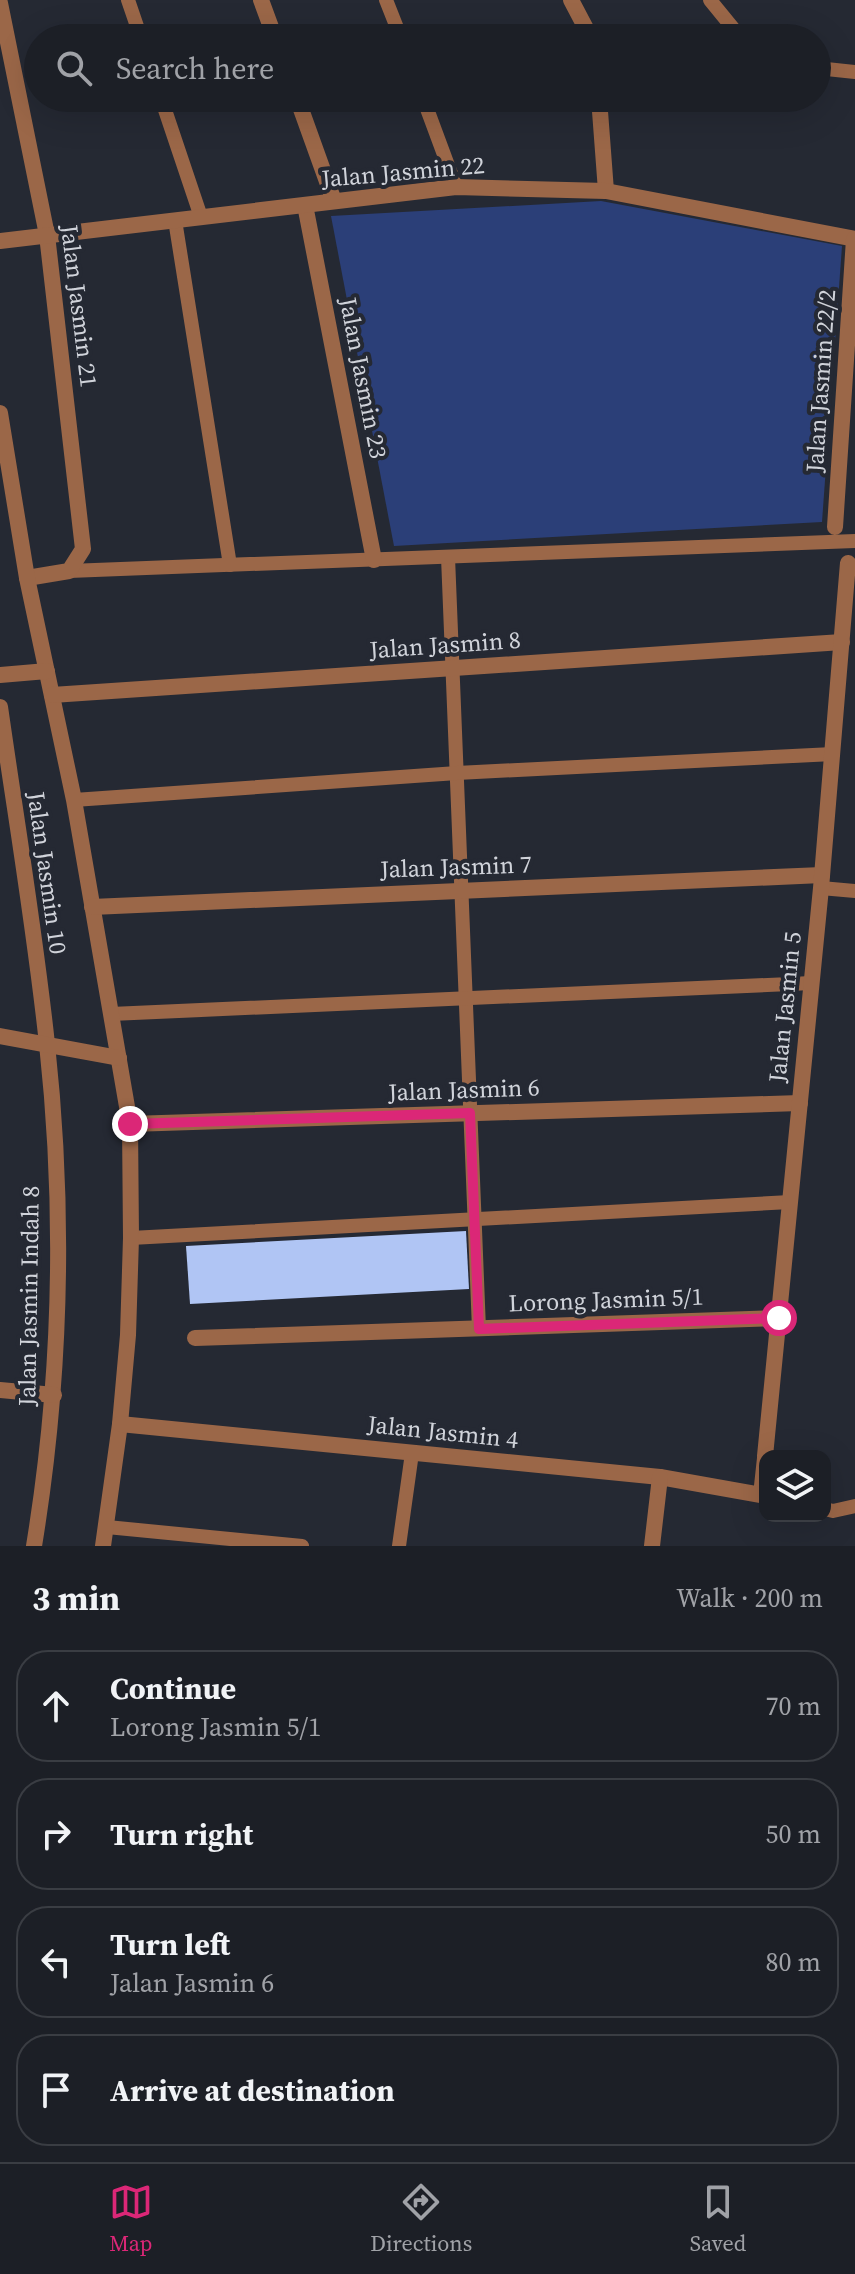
<!DOCTYPE html>
<meta charset="utf-8">
<style>
:root{--surface:#1c1f26;--page:#25272e;--text:#f1f3f6;--muted:#a0a2a7;--line:#3a3d43;--accent:#db2777}
body{margin:0;font-family:"Source Serif 4",serif;background:var(--page);color:var(--text)}
.controls{position:absolute;right:24px;bottom:24px;display:grid;overflow:hidden;border-radius:16px;box-shadow:0 8px 32px #0002}
.controls button{width:72px;height:72px;display:grid;place-items:center;padding:0;border:0;border-bottom:2px solid var(--line);background:var(--surface);color:var(--text);font:40px sans-serif}
.stop{position:absolute;width:24px;height:24px;margin:-18px;border:6px solid #db2777;border-radius:50%;background:#fff}
.stop.end{background:#db2777;border-color:#fff;box-shadow:0 2px 8px #0008}
.list{margin:0;padding:0;list-style:none}
h2{display:flex;justify-content:space-between;align-items:center;height:104px;margin:0;padding:0 32px;font-size:34px}
h2 small{font-size:26px;font-weight:400;color:var(--muted)}
.list li{display:grid;grid-template-columns:52px 1fr auto;gap:24px;align-items:center;box-sizing:border-box;height:112px;margin:0 16px 16px;padding:0 16px;border:2px solid var(--line);border-radius:32px}
.list b{display:block;font-size:30px;white-space:nowrap}
.list p{margin:0;font-size:26px;white-space:nowrap;color:var(--muted)}
.list em{font-size:26px;font-style:normal;color:var(--muted)}
.icon{flex:none;width:44px;height:44px;fill:none;stroke:currentColor;stroke-width:2;stroke-linecap:round;stroke-linejoin:round}
.map{position:relative;flex:none;width:855px;height:1546px;overflow:hidden}
.search{position:absolute;background:var(--surface);box-shadow:0 8px 32px #0002;left:24px;right:24px;top:24px;height:88px;display:flex;align-items:center;gap:20px;box-sizing:border-box;padding:0 28px;border-radius:44px;color:var(--muted);font-size:30px}
.sheet{height:616px;background:var(--surface)}
nav{display:flex;justify-content:space-around;align-items:center;box-sizing:border-box;height:112px;border-top:2px solid var(--line);background:var(--surface);font-size:22px;color:var(--muted)}
nav a{display:grid;justify-items:center;gap:4px}
nav .on{color:var(--accent)}
.map>svg:first-child{display:block}
.green{fill:#2b3f78}
.building{fill:#b0c5f4}
.lines{fill:none;stroke-linecap:round;stroke-linejoin:round}
.service{stroke:#9b6748;stroke-width:14}
.minor{stroke:#9b6748;stroke-width:16}
.route{stroke:#db2777;stroke-width:10}
.labels{text-anchor:middle;stroke-width:8;stroke-linejoin:round;paint-order:stroke}
.street-label{font-size:24px;fill:#d0d3da;stroke:#252933}
</style>
<div class="map">
<svg width="855" height="1546" viewBox="0 0 855 1546">
<rect width="100%" height="100%" fill="#252933"/>
<polygon class="green" points="601,201 842,246 822,522 394,546 331,216"/>
<polygon class="building" points="466,1231 469,1289 190,1304 186,1246"/>
<g class="lines">
<g class="service">
<polyline points="128,0 141,38"/>
<polyline points="386,0 401,38"/>
<polyline points="710,0 741,38"/>
<polyline points="817,68 855,72"/>
<polyline points="161,98 201,217"/>
<polyline points="423,98 456,187"/>
<polyline points="175,220 230,565"/>
<polyline points="448,557 479,1329"/>
<polyline points="69,571 855,541"/>
<polyline points="74,800 457,773 833,754"/>
<polyline points="821,888 855,891"/>
<polyline points="111,1014 812,983"/>
<polyline points="131,1238 790,1202"/>
<polyline points="825,1509 833,1511 855,1506"/>
<polyline points="107,1527 302,1546"/>
<polyline points="399,1546 412,1453"/>
</g>
<g class="minor">
<polyline points="261,0 275,38"/>
<polyline points="571,0 591,38"/>
<polyline points="0,3 47,235 83,549 69,571 27,578"/>
<polyline points="297,98 334,201"/>
<polyline points="599,98 606,191"/>
<polyline points="305,205 374,560"/>
<polyline points="0,241 456,187 606,191 855,239"/>
<polyline points="0,413 27,578 74,800 130,1124 131,1238 128,1335 120,1424 103,1546"/>
<polyline points="835,527 854,239"/>
<polyline points="0,675 47,671"/>
<polyline points="52,695 842,642"/>
<path d="M0,707C16,819 35,931 47,1044C65,1210 61,1381 34,1546"/>
<polyline points="92,907 822,875"/>
<polyline points="0,1036 119,1058"/>
<polyline points="130,1124 800,1103"/>
<polyline points="195,1338 779,1318"/>
<polyline points="0,1390 54,1395"/>
<polyline points="120,1424 660,1477 761,1495 765,1458"/>
<polyline points="765,1456 821,888 848,563"/>
<polyline points="652,1546 660,1477"/>
</g>
</g>
<g class="lines">
<polyline class="route" points="130,1124 470,1113 479,1329 779,1318"/>
</g>
<g class="labels">
<g class="street-label">
<text transform="translate(403 172) rotate(-5)" y="8">Jalan Jasmin 22</text>
<text transform="translate(79 306) rotate(83)" y="8">Jalan Jasmin 21</text>
<text transform="translate(363 378) rotate(79)" y="8">Jalan Jasmin 23</text>
<text transform="translate(821 381) rotate(-86)" y="8">Jalan Jasmin 22/2</text>
<text transform="translate(445 645) rotate(-4)" y="8">Jalan Jasmin 8</text>
<text transform="translate(456 867) rotate(-2)" y="8">Jalan Jasmin 7</text>
<text transform="translate(47 873) rotate(82)" y="8">Jalan Jasmin 10</text>
<text transform="translate(785 1007) rotate(-84)" y="8">Jalan Jasmin 5</text>
<text transform="translate(464 1090) rotate(-2)" y="8">Jalan Jasmin 6</text>
<text transform="translate(29 1296) rotate(-89)" y="8">Jalan Jasmin Indah 8</text>
<text transform="translate(606 1300) rotate(-2)" y="8">Lorong Jasmin 5/1</text>
<text transform="translate(443 1432) rotate(6)" y="8">Jalan Jasmin 4</text>
</g>
</g>
</svg>
<div class="controls">
<button><svg class="icon" aria-label="layers" viewBox="0 0 24 24"><path d="M12 4l9 5-9 5-9-5zM3 14l9 5 9-5"/></svg></button>
</div>
<div class="stop" style="left:779px;top:1318px"></div>
<div class="stop end" style="left:130px;top:1124px"></div>
<div class="search"><svg class="icon" aria-label="search" viewBox="0 0 24 24"><circle cx="10" cy="10" r="6"/><path d="M15 15l6 6"/></svg>Search here</div>
</div>
<section class="sheet">
<h2>3 min<small>Walk · 200 m</small></h2>
<ul class="list">
<li><svg class="icon" aria-label="ahead" viewBox="0 0 24 24"><path d="M12 20V5M6 11l6-6 6 6"/></svg><div><b>Continue</b><p>Lorong Jasmin 5/1</p></div><em>70 m</em></li>
<li><svg class="icon" aria-label="right" viewBox="0 0 24 24"><path d="M7 20v-9h11M14 6l5 5-5 5"/></svg><div><b>Turn right</b></div><em>50 m</em></li>
<li><svg class="icon" aria-label="left" viewBox="0 0 24 24"><path d="M17 20v-9H6M10 6l-5 5 5 5"/></svg><div><b>Turn left</b><p>Jalan Jasmin 6</p></div><em>80 m</em></li>
<li><svg class="icon" aria-label="arrive" viewBox="0 0 24 24"><path d="M6 21V4h12l-3 4 3 4H6"/></svg><div><b>Arrive at destination</b></div></li>
</ul>
</section>
<nav>
<a class="on"><svg class="icon" aria-label="map" viewBox="0 0 24 24"><path d="M3 6l6-2 6 2 6-2v14l-6 2-6-2-6 2zM9 4v14M15 6v14"/></svg>Map</a>
<a><svg class="icon" aria-label="directions" viewBox="0 0 24 24"><path d="M12 3l9 9-9 9-9-9zM9 14v-3h6M13 9l2 2-2 2"/></svg>Directions</a>
<a><svg class="icon" aria-label="saved" viewBox="0 0 24 24"><path d="M7 4h10v16l-5-4-5 4z"/></svg>Saved</a>
</nav>
